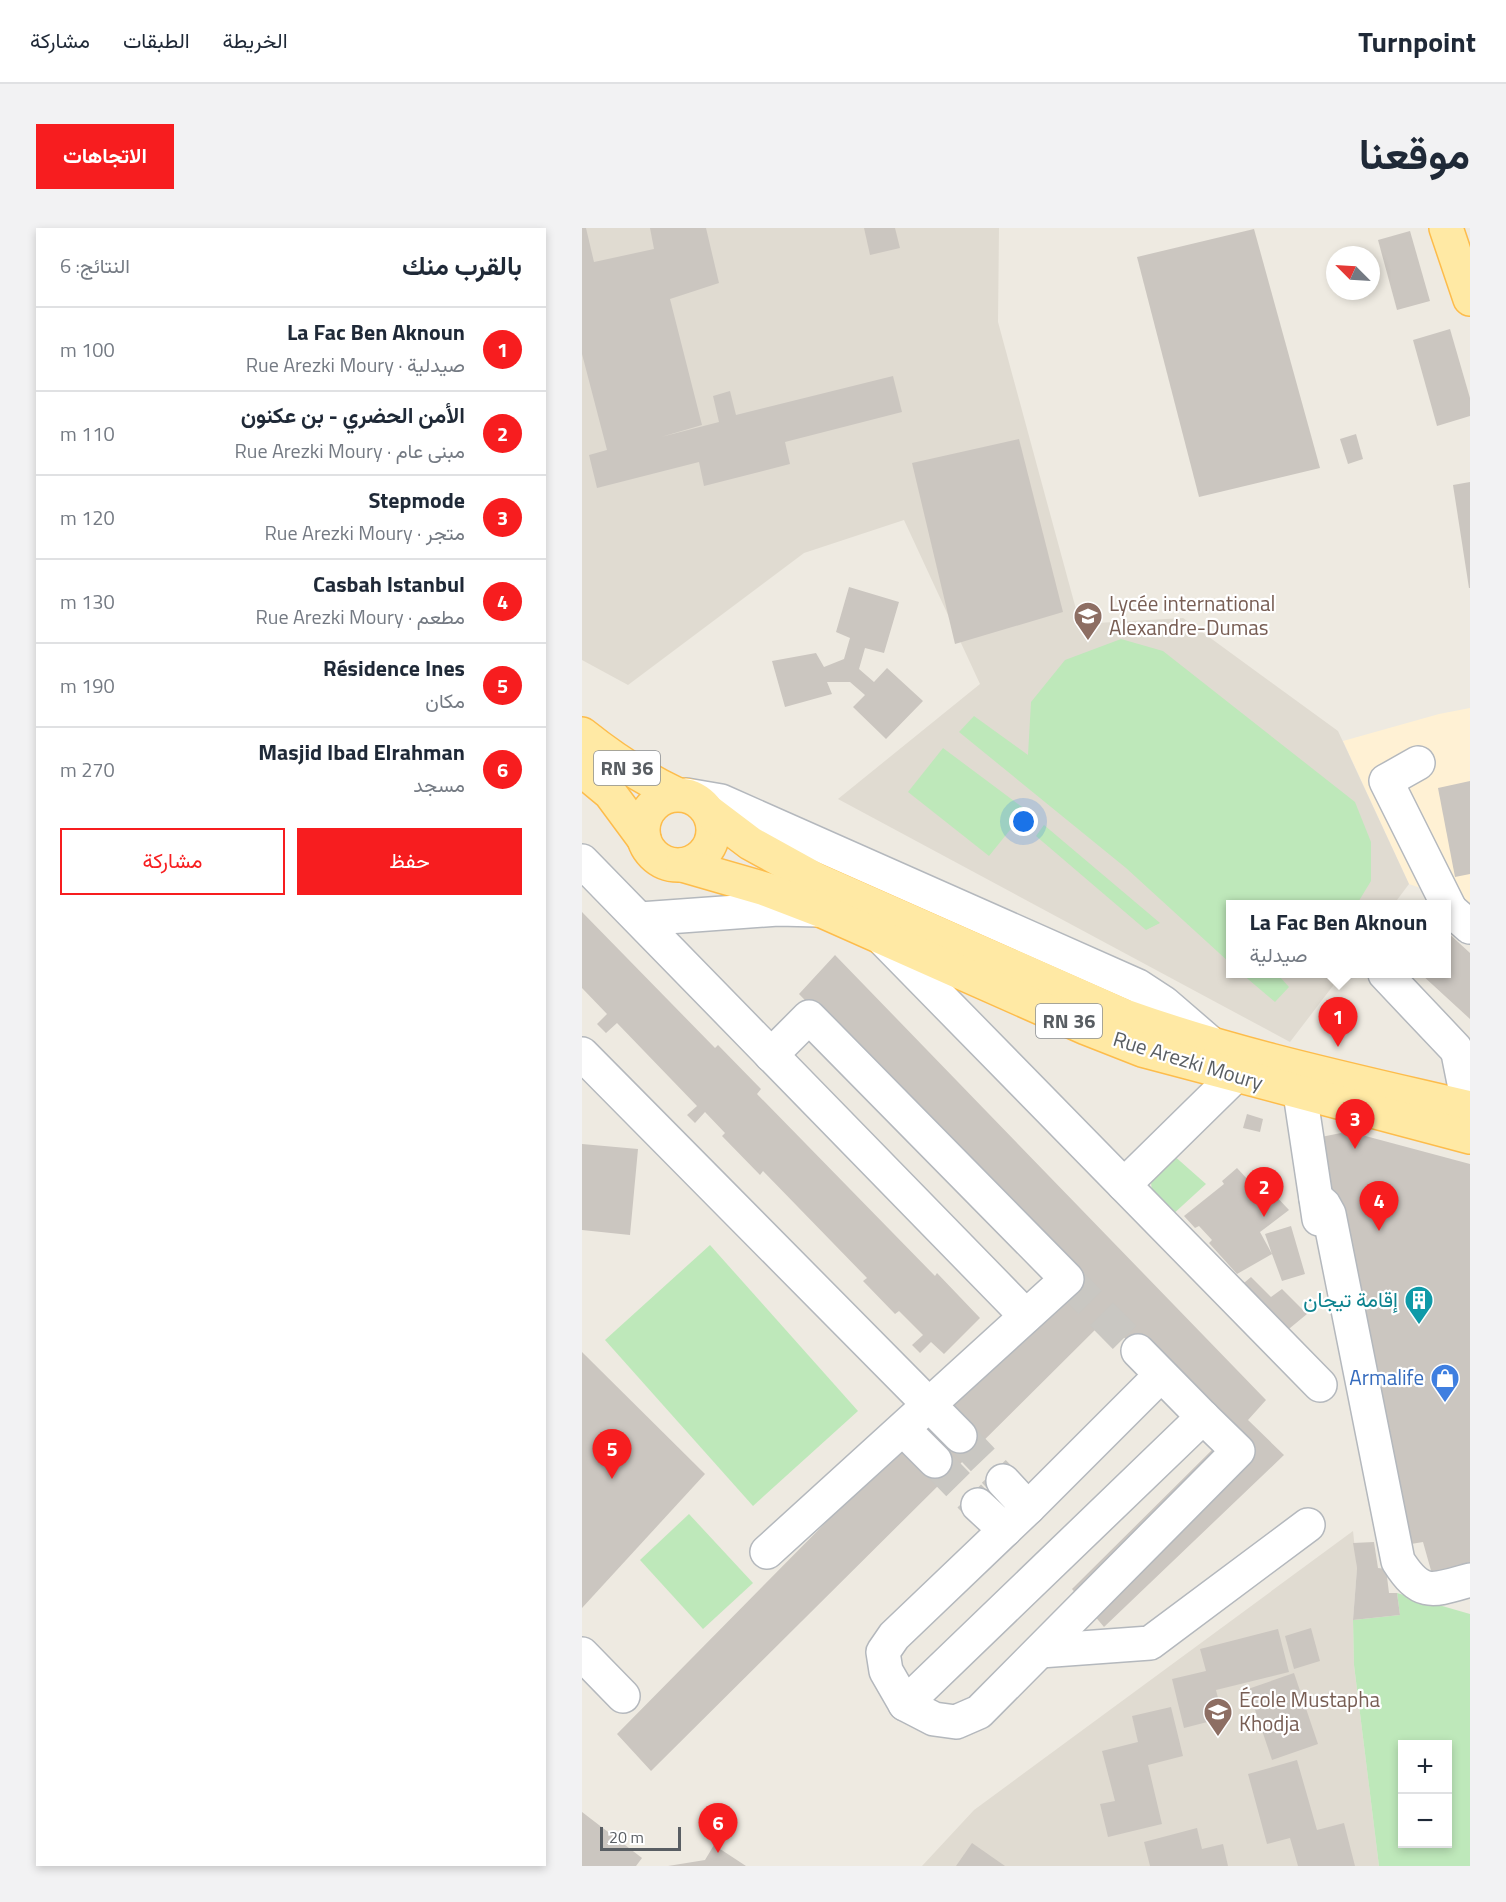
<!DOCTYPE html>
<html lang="ar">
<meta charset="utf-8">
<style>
:root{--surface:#fff;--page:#f2f2f3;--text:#1f2937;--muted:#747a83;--line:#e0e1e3;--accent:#f71d1f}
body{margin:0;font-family:"Titillium Web",Vazirmatn,sans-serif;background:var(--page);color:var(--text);direction:rtl}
.controls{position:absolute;right:18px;bottom:18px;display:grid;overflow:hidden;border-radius:0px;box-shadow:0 3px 9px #0003}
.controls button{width:54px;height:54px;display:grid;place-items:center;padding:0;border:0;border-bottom:2px solid var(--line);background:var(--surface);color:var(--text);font:30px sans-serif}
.compass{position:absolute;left:744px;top:18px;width:54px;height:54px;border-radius:50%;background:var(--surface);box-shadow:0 3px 9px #0003;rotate:294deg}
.scale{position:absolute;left:18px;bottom:15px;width:81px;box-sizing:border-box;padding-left:6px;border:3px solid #595e63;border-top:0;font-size:16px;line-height:21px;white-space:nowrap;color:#595e63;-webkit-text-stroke:4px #fff;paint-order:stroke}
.you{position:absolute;left:442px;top:594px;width:21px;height:21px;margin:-15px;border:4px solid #fff;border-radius:50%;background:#1a73e8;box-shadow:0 0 0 9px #1a73e833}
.badge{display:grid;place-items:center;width:39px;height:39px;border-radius:50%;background:var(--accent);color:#fff;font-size:20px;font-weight:700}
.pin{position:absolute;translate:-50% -50px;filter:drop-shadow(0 2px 3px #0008)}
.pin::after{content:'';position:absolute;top:32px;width:21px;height:18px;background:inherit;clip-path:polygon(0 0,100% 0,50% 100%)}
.popup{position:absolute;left:644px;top:672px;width:225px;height:78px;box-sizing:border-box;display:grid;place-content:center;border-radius:0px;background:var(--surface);filter:drop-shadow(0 2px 4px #0005);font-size:20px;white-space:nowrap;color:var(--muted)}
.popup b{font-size:22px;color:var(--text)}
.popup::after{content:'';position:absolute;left:50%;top:100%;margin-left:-12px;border:12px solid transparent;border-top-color:var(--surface)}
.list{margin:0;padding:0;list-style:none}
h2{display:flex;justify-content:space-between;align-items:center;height:78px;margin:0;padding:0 24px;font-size:26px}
h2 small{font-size:20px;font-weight:400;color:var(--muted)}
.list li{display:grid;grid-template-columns:39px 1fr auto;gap:18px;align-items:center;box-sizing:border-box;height:84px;padding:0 24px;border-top:2px solid var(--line)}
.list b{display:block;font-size:22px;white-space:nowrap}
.list p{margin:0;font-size:20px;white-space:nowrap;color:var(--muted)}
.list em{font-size:20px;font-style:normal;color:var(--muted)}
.actions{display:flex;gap:12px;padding:18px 24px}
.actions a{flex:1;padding:14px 0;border:2px solid var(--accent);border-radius:0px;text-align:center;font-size:21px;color:var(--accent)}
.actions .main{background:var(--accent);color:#fff}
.map{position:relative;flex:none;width:888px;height:1638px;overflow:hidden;direction:ltr;border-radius:0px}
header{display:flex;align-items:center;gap:36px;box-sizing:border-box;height:84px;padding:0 30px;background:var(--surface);border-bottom:2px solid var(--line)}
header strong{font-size:28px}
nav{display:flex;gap:33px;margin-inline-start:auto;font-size:21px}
.intro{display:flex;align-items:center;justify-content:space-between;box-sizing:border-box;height:144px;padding:0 36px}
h1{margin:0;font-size:42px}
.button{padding:15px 27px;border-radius:0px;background:var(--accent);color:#fff;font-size:21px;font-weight:700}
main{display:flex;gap:36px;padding:0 36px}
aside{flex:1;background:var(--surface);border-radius:0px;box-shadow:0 3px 9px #0003}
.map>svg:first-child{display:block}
.commercial{fill:#fff1d4}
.education{fill:#e0dbd1}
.green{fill:#bee8ba;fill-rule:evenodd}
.building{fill:#cbc6c0}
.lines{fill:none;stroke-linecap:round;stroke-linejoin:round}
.minor-tunnel{stroke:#c9c7c2;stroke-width:33;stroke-dasharray:33 16;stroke-linecap:butt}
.minor-casing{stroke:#b4b8bd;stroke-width:36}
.major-casing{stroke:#fdbc4b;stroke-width:36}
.minor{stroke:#fff;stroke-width:33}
.major{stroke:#ffe9a4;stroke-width:33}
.labels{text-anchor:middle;stroke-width:4.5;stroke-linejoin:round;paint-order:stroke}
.shield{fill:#fff;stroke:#8b8e92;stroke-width:1.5}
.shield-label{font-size:20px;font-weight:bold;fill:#595e63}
.education-label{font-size:21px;fill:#785e54;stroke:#fff;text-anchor:start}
.street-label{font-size:21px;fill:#595e63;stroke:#fff}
.culture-label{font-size:21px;fill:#0d838f;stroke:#fff;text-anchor:end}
.shop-label{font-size:21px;fill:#366cbe;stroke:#fff;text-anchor:end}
</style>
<header>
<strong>Turnpoint</strong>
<nav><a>الخريطة</a><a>الطبقات</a><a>مشاركة</a></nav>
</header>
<div class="intro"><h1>موقعنا</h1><a class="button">الاتجاهات</a></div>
<main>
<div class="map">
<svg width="888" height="1638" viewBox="0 0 888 1638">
<rect width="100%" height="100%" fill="#eeeae1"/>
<polygon class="commercial" points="888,480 888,677 827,656 761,513 857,486"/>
<g class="education">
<polygon points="0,0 417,0 416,94 498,396 601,390 756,503 827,656 812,676 648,676 648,746 760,746 708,814 256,571 398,456 322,292 222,325 46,457 0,432"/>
<polygon points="771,1303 775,1340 771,1392 772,1437 797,1638 340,1638 392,1582"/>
</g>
<g class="green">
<polygon points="539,411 581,423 773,574 789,614 789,653 775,676 648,676 648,735 544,640 377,504 392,488 446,527 449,474 483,432"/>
<polygon points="361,520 444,582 407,628 326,564"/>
<polygon points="462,597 578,695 564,702 454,608"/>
<polygon points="660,746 705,746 698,749 707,759 693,774"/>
<path d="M590,926L624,956L589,988C563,954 562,958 590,926Z"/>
<polygon points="128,1017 276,1183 171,1278 23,1112"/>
<polygon points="107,1286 171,1355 121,1401 58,1332"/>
<path d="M815,1365L888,1386V1638H797L772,1437L771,1392L818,1387ZM820,1516H866V1616H820Z"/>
</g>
<g class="building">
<polygon points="0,0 4,0 12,34 72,21 68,0 124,0 137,55 88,71 120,197 79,209 137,194 131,168 148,163 154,187 311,148 320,184 203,214 208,236 122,258 117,234 15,260 7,227 25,222 0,126"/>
<polygon points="282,0 313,0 318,20 288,27"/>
<polygon points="672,1 738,240 617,269 555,29"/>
<polygon points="828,3 848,73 815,82 796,12"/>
<polygon points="868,101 888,170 888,188 855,198 831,112"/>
<polygon points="774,206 781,231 766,236 758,211"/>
<polygon points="437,211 481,384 373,416 330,235"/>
<polygon points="888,254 888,360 887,360 871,257"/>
<polygon points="267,359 317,374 302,425 283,420 277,441 292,454 305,440 341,473 304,511 271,479 283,467 268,454 245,454 250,466 203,479 190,433 234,425 242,439 262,431 268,410 254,404"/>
<polygon points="888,553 888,646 873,649 856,560"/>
<polygon points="0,684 133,820 136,817 179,861 175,866 353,1048 355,1045 398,1090 362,1126 349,1114 338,1125 330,1117 341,1107 317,1083 313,1086 281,1053 285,1050 181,943 178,947 140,908 143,905 123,884 113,895 105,887 115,878 35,795 24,805 15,796 25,786 0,760"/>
<polygon points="864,703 888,725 888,791 839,746 864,746"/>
<polygon points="253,727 684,1172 666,1192 702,1227 522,1399 490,1361 641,1211 524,1091 69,1543 35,1506 488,1047 217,766"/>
<polygon points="665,886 681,891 678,904 661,900"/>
<polygon points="759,905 776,906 888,936 888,1334 850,1346 841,1314 823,1317 739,909"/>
<polygon points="0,916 56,921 48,1007 0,1002"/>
<polygon points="655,940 668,954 676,949 707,982 678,1004 690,1026 683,1006 709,998 723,1046 700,1053 690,1026 655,1046 627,1015 630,1012 617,998 613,1000 602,988 642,956 640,953"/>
<polygon points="669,1049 689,1069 700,1061 725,1086 702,1105 656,1060"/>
<polygon points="0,1124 123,1246 0,1380"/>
<polygon points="792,1314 796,1340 804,1341 807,1365 815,1365 818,1387 771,1392 775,1340 771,1315"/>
<polygon points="729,1400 738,1433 712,1441 703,1408"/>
<polygon points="696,1401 707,1444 634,1462 641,1490 602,1500 590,1451 624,1443 618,1421"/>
<polygon points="712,1445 736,1516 690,1532 666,1461"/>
<polygon points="589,1479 601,1528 566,1537 580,1596 526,1609 518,1576 533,1573 520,1523 556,1514 550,1488"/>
<polygon points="715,1532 735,1602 762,1595 773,1638 716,1638 708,1610 685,1616 666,1546"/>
<polygon points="0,1584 60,1630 54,1638 0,1638"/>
<polygon points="615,1600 620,1621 641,1616 646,1638 568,1638 562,1614"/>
<polygon points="390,1615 423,1638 374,1638"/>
<polygon points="132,1617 164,1638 86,1638 123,1632"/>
</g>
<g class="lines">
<g class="minor-tunnel">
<polyline points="485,1051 556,1123"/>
<polyline points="378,1208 421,1253"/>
<polyline points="353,1233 396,1277"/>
</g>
<g class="minor-casing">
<g id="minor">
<polyline points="836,535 804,553 867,679"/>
<polyline points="104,567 139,573 556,758 582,775 626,813"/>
<polyline points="0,633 444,1088"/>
<polyline points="864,678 888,699"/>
<polyline points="58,691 196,681 236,682"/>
<polyline points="300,710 738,1157"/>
<polyline points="803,746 873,820 876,825 887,880"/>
<polyline points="0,826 378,1208"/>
<polyline points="718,865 737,991"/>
<polyline points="542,957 653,848"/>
<path d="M734,970L742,977L747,986L816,1333C839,1369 850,1363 888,1352"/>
<polyline points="556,1123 621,1189 656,1223 397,1484 374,1494 352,1491 323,1476 304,1443 301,1424 312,1408 446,1280 579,1147"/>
<polyline points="321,1201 353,1233"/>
<polyline points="421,1253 446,1280"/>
<polyline points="396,1277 423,1302"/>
<polyline points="185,1324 485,1051 227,789 189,827"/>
<polyline points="458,1423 568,1415 726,1297"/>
<polyline points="0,1426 41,1468"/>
<polyline points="323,1476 621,1189"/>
</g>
</g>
<g class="major-casing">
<g id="major">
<polyline points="864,0 888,71"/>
<path d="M0,506C30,530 60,550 94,566"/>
<polyline points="0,542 28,565 62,611"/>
<circle cx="96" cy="602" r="35"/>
<path d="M127,584L168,615L233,651L543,788C655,828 773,853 888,880"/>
<polyline points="100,637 183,661 238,682 504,800 560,822 888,909"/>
</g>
</g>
<use href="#minor" class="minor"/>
<use href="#major" class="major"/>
</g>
<defs>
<g id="school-pin" transform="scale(1.5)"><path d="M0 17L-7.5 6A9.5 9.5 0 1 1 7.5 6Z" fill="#8d6e63" stroke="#fff"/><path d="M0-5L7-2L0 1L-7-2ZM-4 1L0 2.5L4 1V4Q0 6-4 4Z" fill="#fff"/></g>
<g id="building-pin" transform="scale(1.5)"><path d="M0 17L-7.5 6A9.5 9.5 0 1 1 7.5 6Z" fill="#0f9aa8" stroke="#fff"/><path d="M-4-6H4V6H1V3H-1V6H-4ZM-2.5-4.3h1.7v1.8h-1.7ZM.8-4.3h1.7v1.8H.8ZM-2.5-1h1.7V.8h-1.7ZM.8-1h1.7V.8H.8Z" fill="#fff"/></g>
<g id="shop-pin" transform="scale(1.5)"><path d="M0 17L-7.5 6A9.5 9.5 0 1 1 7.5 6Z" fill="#3f7fe0" stroke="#fff"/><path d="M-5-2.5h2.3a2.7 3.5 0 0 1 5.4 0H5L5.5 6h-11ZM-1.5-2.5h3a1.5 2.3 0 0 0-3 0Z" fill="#fff"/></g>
</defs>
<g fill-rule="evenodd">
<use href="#school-pin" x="506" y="388"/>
<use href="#building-pin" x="837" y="1072"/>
<use href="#shop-pin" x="863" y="1150"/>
<use href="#school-pin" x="636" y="1484"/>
</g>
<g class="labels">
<g class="shield">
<rect x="12" y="523" width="66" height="34" rx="4.5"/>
<rect x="454" y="776" width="66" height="34" rx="4.5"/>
</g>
<g class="shield-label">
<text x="45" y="547">RN 36</text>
<text x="487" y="800">RN 36</text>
</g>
<g class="education-label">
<text x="527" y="383">Lycée international<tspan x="527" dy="24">Alexandre-Dumas</tspan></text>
<text x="657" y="1479">École Mustapha<tspan x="657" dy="24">Khodja</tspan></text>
</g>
<g class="street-label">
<text transform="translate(606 833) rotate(17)" y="7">Rue Arezki Moury</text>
</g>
<g class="culture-label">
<text x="816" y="1079">إقامة تيجان</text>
</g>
<g class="shop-label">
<text x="842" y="1157">Armalife</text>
</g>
</g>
</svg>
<div class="controls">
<button>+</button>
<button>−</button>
</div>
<svg class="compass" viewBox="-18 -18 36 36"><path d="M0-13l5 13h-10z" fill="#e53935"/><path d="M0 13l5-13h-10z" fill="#747a83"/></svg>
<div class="scale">20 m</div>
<div class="you"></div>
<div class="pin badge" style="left:756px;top:819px">1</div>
<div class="popup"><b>La Fac Ben Aknoun</b>صيدلية</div>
<div class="pin badge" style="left:682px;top:989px">2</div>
<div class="pin badge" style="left:773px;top:921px">3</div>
<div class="pin badge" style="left:797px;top:1003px">4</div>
<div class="pin badge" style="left:30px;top:1251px">5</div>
<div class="pin badge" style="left:136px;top:1625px">6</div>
</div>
<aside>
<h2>بالقرب منك<small>النتائج: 6</small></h2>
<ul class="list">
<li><span class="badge">1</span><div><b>La Fac Ben Aknoun</b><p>صيدلية · Rue Arezki Moury</p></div><em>100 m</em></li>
<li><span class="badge">2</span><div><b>الأمن الحضري - بن عكنون</b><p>مبنى عام · Rue Arezki Moury</p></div><em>110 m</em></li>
<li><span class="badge">3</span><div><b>Stepmode</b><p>متجر · Rue Arezki Moury</p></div><em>120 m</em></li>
<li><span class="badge">4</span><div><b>Casbah Istanbul</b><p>مطعم · Rue Arezki Moury</p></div><em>130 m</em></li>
<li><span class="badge">5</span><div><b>Résidence Ines</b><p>مكان</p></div><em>190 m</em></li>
<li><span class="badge">6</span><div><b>Masjid Ibad Elrahman</b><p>مسجد</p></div><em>270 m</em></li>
</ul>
<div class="actions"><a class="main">حفظ</a><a>مشاركة</a></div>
</aside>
</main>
